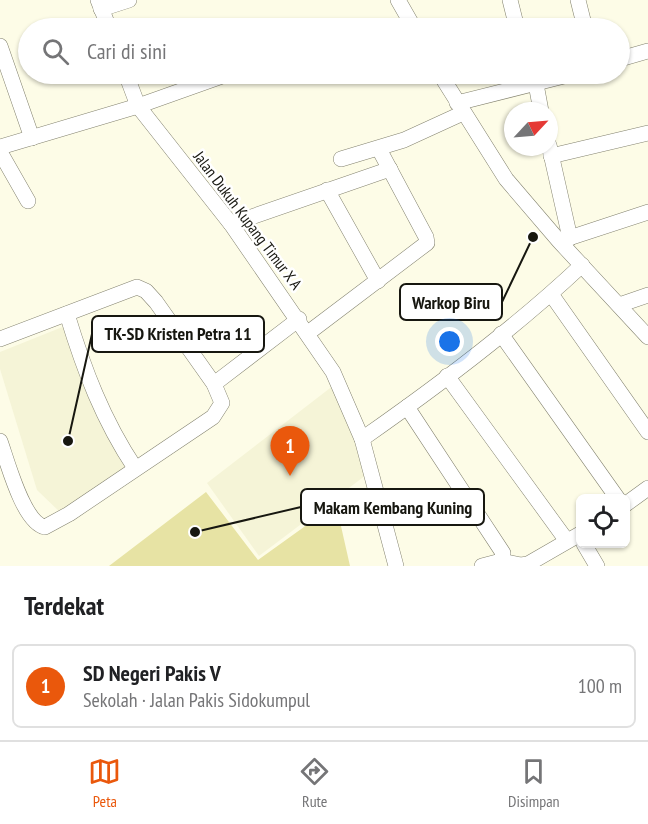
<!DOCTYPE html>
<html lang="id">
<meta charset="utf-8">
<style>
:root{--surface:#fff;--page:#f2f2f2;--text:#202124;--muted:#757577;--line:#e0e0e0;--accent:#ea580c}
body{margin:0;font-family:"PT Sans Narrow",sans-serif;background:var(--page);color:var(--text)}
.controls{position:absolute;right:18px;bottom:18px;display:grid;overflow:hidden;border-radius:9px;box-shadow:0 2px 4px #0004}
.controls button{width:54px;height:54px;display:grid;place-items:center;padding:0;border:0;border-bottom:2px solid var(--line);background:var(--surface);color:var(--text);font:30px sans-serif}
.compass{position:absolute;left:504px;top:102px;width:54px;height:54px;border-radius:50%;background:var(--surface);box-shadow:0 2px 4px #0004;rotate:64deg}
.you{position:absolute;left:450px;top:342px;width:21px;height:21px;margin:-15px;border:4px solid #fff;border-radius:50%;background:#1a73e8;box-shadow:0 0 0 9px #1a73e833}
.badge{display:grid;place-items:center;width:39px;height:39px;border-radius:50%;background:var(--accent);color:#fff;font-size:20px;font-weight:700}
.pin{position:absolute;translate:-50% -50px;filter:drop-shadow(0 2px 3px #0008)}
.pin::after{content:'';position:absolute;top:32px;width:21px;height:18px;background:inherit;clip-path:polygon(0 0,100% 0,50% 100%)}
.list{margin:0;padding:0;list-style:none}
h2{display:flex;justify-content:space-between;align-items:center;height:78px;margin:0;padding:0 24px;font-size:26px}
h2 small{font-size:20px;font-weight:400;color:var(--muted)}
.list li{display:grid;grid-template-columns:39px 1fr auto;gap:18px;align-items:center;box-sizing:border-box;height:84px;margin:0 12px 12px;padding:0 12px;border:2px solid var(--line);border-radius:9px}
.list b{display:block;font-size:22px;white-space:nowrap}
.list p{margin:0;font-size:20px;white-space:nowrap;color:var(--muted)}
.list em{font-size:20px;font-style:normal;color:var(--muted)}
.icon{flex:none;width:33px;height:33px;fill:none;stroke:currentColor;stroke-width:2;stroke-linecap:round;stroke-linejoin:round}
.map{position:relative;flex:none;width:648px;height:566px;overflow:hidden}
.search{position:absolute;background:var(--surface);box-shadow:0 2px 4px #0004;left:18px;right:18px;top:18px;height:66px;display:flex;align-items:center;gap:15px;box-sizing:border-box;padding:0 21px;border-radius:33px;color:var(--muted);font-size:22px}
.sheet{height:174px;background:var(--surface)}
nav{display:flex;justify-content:space-around;align-items:center;box-sizing:border-box;height:84px;border-top:2px solid var(--line);background:var(--surface);font-size:16px;color:var(--muted)}
nav a{display:grid;justify-items:center;gap:3px}
nav .on{color:var(--accent)}
.map>svg:first-child{display:block}
.built{fill:#f5f4d7}
.green{fill:#e7e3a4}
.lines{fill:none;stroke-linecap:round;stroke-linejoin:round}
.minor-casing{stroke:#83826f;stroke-width:16}
.minor{stroke:#fff;stroke-width:15}
.labels{text-anchor:middle;stroke-width:5;stroke-linejoin:round;paint-order:stroke}
.street-label{font-size:16px;fill:#171710;stroke:#fff}
.leader{fill:none;stroke:#171710;stroke-width:2}
.callout-dot{fill:#171710;stroke:#fff;stroke-width:2}
.callout{fill:#fff;stroke:#171710;stroke-width:2}
.callout-label{font-size:18px;text-anchor:middle;font-weight:bold;fill:#171710}
</style>
<div class="map">
<svg width="648" height="566" viewBox="0 0 648 566">
<rect width="100%" height="100%" fill="#fdfce7"/>
<g class="built">
<polygon points="65,326 97,418 130,464 61,513 37,490 0,369 0,352"/>
<polygon points="334,385 374,469 259,556 207,483"/>
</g>
<polygon class="green" points="206,492 258,560 336,504 350,566 109,566"/>
<g class="lines">
<g class="minor-casing">
<g id="minor">
<polyline points="98,0 109,28"/>
<polyline points="398,0 414,28"/>
<polyline points="510,0 517,28"/>
<polyline points="578,0 585,28"/>
<polyline points="101,9 129,0"/>
<polyline points="0,46 32,138"/>
<polyline points="620,59 648,51"/>
<polyline points="126,74 138,106 231,224 333,372 362,439 396,566"/>
<polyline points="440,74 506,179 559,241 648,337"/>
<polyline points="536,84 541,111"/>
<polyline points="457,103 572,74"/>
<polyline points="549,145 570,238"/>
<polyline points="0,147 138,106 228,74"/>
<polyline points="0,152 28,201"/>
<polyline points="551,156 648,133"/>
<polyline points="341,159 404,140 463,113"/>
<polyline points="327,190 378,281"/>
<polyline points="231,224 390,169"/>
<polyline points="563,240 648,212"/>
<polyline points="551,294 648,432"/>
<polyline points="619,305 648,295"/>
<path d="M67,314C84,370 103,420 135,468"/>
<polyline points="308,333 427,243 426,237 379,149"/>
<polyline points="501,334 618,499"/>
<path d="M0,339L137,287L146,291L156,302L214,384L222,403L213,417L69,514L45,527C23,523 7,460 0,441"/>
<polyline points="447,376 567,541"/>
<polyline points="214,384 299,319"/>
<polyline points="407,407 503,553 501,561"/>
<path d="M362,439C438,386 514,329 582,265"/>
<polyline points="626,504 648,488"/>
<polyline points="584,544 597,566"/>
<polyline points="482,566 501,561 521,565 528,564 580,534"/>
</g>
</g>
<use href="#minor" class="minor"/>
</g>
<g class="labels">
<g class="street-label">
<text transform="translate(248 220) rotate(53)" y="6">Jalan Dukuh Kupang Timur X A</text>
</g>
</g>
<path class="leader" d="M533 237L502 302M68 441L92 334M195 532L301 507"/>
<g class="callout-dot">
<circle cx="533" cy="237" r="6"/>
<circle cx="68" cy="441" r="6"/>
<circle cx="195" cy="532" r="6"/>
</g>
<g class="callout">
<rect x="400" y="284" width="102" height="36" rx="6"/>
<rect x="92" y="316" width="172" height="36" rx="6"/>
<rect x="301" y="489" width="183" height="36" rx="6"/>
</g>
<g class="callout-label">
<text x="451" y="309">Warkop Biru</text>
<text x="178" y="340">TK-SD Kristen Petra 11</text>
<text x="393" y="514">Makam Kembang Kuning</text>
</g>
</svg>
<div class="controls">
<button><svg class="icon" aria-label="locate" viewBox="0 0 24 24"><circle cx="12" cy="12" r="6"/><path d="M12 2v4M12 18v4M2 12h4M18 12h4"/></svg></button>
</div>
<svg class="compass" viewBox="-18 -18 36 36"><path d="M0-13l5 13h-10z" fill="#e53935"/><path d="M0 13l5-13h-10z" fill="#757577"/></svg>
<div class="you"></div>
<div class="pin badge" style="left:290px;top:476px">1</div>
<div class="search"><svg class="icon" aria-label="search" viewBox="0 0 24 24"><circle cx="10" cy="10" r="6"/><path d="M15 15l6 6"/></svg>Cari di sini</div>
</div>
<section class="sheet">
<h2>Terdekat<small></small></h2>
<ul class="list">
<li><span class="badge">1</span><div><b>SD Negeri Pakis V</b><p>Sekolah · Jalan Pakis Sidokumpul</p></div><em>100 m</em></li>
</ul>
</section>
<nav>
<a class="on"><svg class="icon" aria-label="map" viewBox="0 0 24 24"><path d="M3 6l6-2 6 2 6-2v14l-6 2-6-2-6 2zM9 4v14M15 6v14"/></svg>Peta</a>
<a><svg class="icon" aria-label="directions" viewBox="0 0 24 24"><path d="M12 3l9 9-9 9-9-9zM9 14v-3h6M13 9l2 2-2 2"/></svg>Rute</a>
<a><svg class="icon" aria-label="saved" viewBox="0 0 24 24"><path d="M7 4h10v16l-5-4-5 4z"/></svg>Disimpan</a>
</nav>
